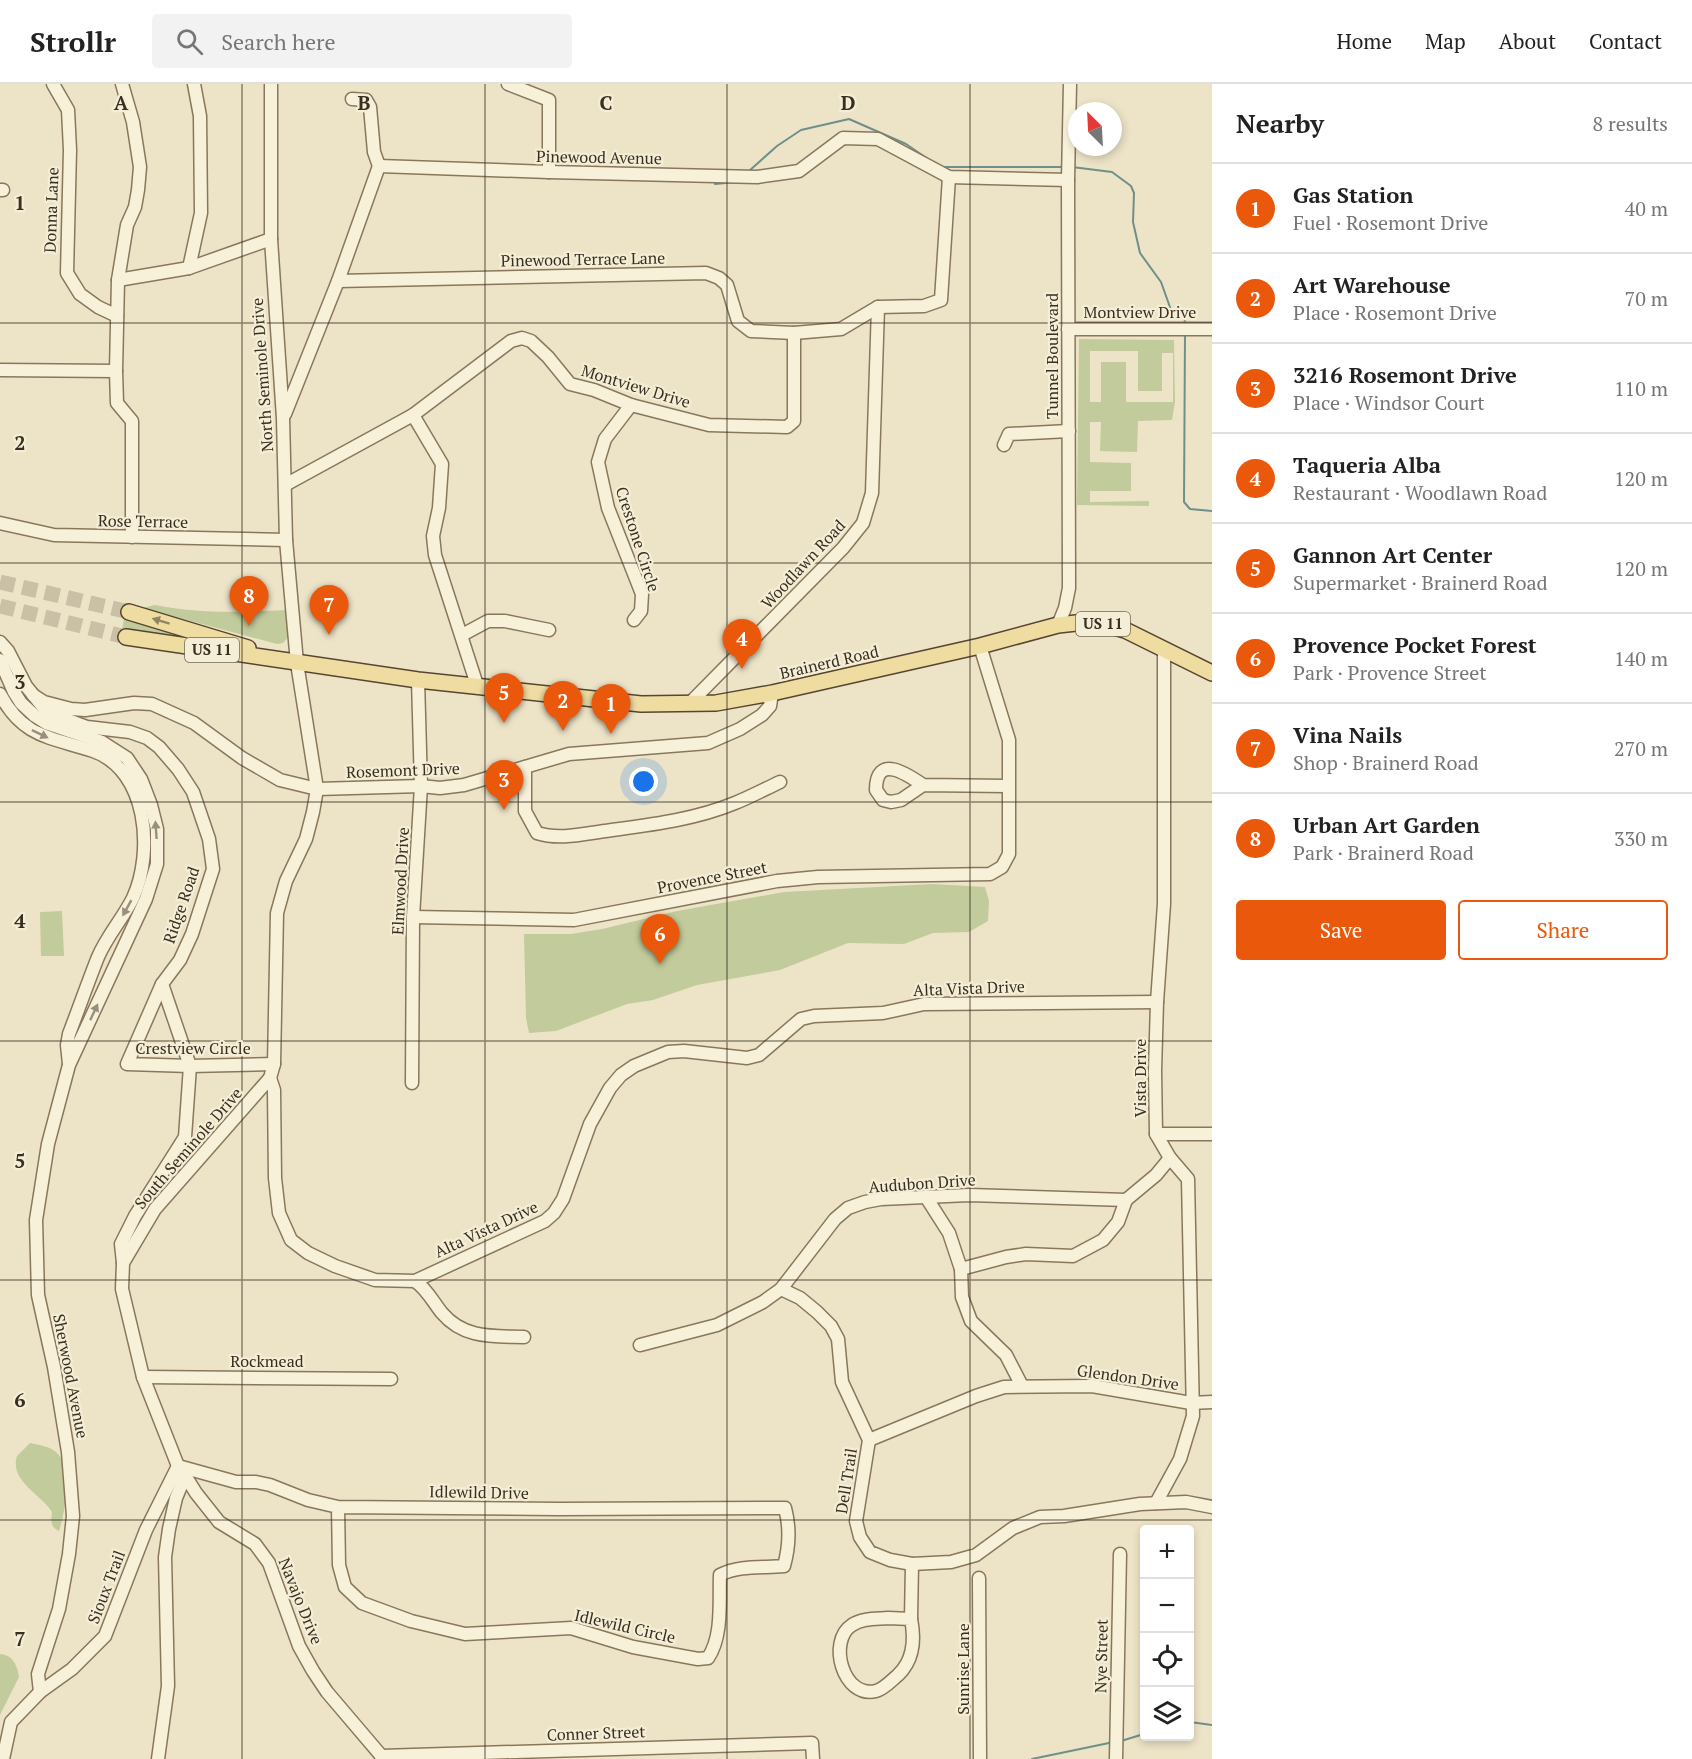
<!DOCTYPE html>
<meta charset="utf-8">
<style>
:root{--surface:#fff;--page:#f2f2f2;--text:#222;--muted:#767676;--line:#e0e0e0;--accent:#ea580c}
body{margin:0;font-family:"PT Serif",serif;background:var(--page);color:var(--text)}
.controls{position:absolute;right:18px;bottom:18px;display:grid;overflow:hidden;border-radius:6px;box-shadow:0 3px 9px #0003}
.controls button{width:54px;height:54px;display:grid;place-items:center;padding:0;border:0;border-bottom:2px solid var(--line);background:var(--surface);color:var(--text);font:30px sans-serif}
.compass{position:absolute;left:1068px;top:18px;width:54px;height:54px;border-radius:50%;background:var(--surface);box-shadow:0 3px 9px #0003;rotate:336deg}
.you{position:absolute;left:644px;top:698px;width:21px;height:21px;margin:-15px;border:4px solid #fff;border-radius:50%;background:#1a73e8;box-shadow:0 0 0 9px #1a73e833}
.badge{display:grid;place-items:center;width:39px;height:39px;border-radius:50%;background:var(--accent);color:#fff;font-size:20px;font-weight:700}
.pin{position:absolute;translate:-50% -50px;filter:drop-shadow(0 2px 3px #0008)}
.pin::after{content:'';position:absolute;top:32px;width:21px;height:18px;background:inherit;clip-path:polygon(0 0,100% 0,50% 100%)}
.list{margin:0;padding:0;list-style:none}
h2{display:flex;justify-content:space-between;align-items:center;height:78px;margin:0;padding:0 24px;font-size:26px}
h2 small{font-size:20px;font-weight:400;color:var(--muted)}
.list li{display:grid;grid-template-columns:39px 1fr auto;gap:18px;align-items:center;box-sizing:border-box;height:90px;padding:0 24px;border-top:2px solid var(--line)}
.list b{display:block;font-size:22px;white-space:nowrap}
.list p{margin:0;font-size:20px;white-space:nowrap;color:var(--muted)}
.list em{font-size:20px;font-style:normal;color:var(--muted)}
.actions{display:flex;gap:12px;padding:18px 24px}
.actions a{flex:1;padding:14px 0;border:2px solid var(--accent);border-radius:6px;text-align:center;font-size:21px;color:var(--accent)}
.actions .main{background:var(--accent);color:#fff}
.icon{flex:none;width:33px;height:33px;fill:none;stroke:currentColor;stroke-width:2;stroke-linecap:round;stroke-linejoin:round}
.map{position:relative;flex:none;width:1212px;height:1675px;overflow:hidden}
header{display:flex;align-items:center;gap:36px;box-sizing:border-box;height:84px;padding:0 30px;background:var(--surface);border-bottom:2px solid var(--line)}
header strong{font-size:28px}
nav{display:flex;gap:33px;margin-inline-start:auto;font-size:21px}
.search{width:420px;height:54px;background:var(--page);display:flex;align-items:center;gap:15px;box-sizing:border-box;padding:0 21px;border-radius:6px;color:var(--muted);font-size:22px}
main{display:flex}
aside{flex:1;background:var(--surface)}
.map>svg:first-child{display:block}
.green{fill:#c2cb9b;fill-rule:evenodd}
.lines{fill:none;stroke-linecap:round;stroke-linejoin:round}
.stream{stroke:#6f8f8a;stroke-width:2}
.major-tunnel{stroke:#c9c0a6;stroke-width:15;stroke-dasharray:15 8;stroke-linecap:butt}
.minor-casing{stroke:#88775d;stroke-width:15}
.major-casing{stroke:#564531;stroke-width:18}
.minor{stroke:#f8f1da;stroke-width:12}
.major{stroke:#eedca1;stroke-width:15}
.oneway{fill:#948560}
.oneway2{fill:#98907d}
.grid{fill:none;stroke:#392e20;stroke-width:1.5;stroke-opacity:0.55}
.labels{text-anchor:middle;stroke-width:4.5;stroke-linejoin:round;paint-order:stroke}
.shield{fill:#f5eed6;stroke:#716857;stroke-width:1.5}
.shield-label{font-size:15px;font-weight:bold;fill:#392e20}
.street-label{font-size:16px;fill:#392e20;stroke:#f5eed6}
.grid-label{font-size:20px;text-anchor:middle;font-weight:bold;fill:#392e20;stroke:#f5eed6;stroke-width:4.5;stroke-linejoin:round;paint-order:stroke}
</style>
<header>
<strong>Strollr</strong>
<div class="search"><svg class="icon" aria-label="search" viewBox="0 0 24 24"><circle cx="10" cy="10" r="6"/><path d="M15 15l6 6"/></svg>Search here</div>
<nav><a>Home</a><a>Map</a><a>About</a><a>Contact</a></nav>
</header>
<main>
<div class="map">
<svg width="1212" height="1675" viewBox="0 0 1212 1675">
<rect width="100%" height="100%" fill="#ede4c7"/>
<g class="green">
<path d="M1079,255L1174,256L1175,318L1172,336L1138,337L1137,368L1100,367L1101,338H1090V378L1131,379V407H1090V418L1149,417V422L1077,421ZM1090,267H1138V307H1162V269H1173V318H1126V278H1101V318H1090Z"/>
<path d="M155,521C201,530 240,528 287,526L288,553L283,559L277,560L142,524Z"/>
<polygon points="124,535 136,536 189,554 142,551 122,546"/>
<polygon points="932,800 985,803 989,817 988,837 969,848 933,849 904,860 848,859 780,886 697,901 653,916 627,920 556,947 529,949 526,934 524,850 571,850 602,845 677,827 784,808"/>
<polygon points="62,827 64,872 41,872 40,828"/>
<path d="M30,1359C39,1361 50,1362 57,1369C73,1383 65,1429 59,1447C50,1443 51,1437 52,1428C41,1410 9,1397 17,1372Z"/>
<path d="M0,1570C13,1571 17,1581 19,1593L0,1631Z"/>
</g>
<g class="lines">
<g class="stream">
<polyline points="943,83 1063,83"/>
<polyline points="1072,83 1112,88 1131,102 1134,109 1133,138 1140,169 1161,198 1171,226 1184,229 1185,240"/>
<polyline points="749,87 777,62 801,46 849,35 906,60 928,75"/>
<polyline points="715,100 736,98"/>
<polyline points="1185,249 1184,418 1190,425 1212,427"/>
<polyline points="1190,1638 1212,1641"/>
<polyline points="1121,1657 1144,1650"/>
<polyline points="1032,1675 1109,1659"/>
</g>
<g class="major-tunnel">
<polyline points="0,498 129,528"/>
<polyline points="0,522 126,553"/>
</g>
<g class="minor-casing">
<g id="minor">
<polyline points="53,0 68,26 70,66 67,189 80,210 98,223 117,232"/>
<polyline points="122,0 133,38 140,83 138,106 135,123 127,141 118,196 116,287 117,319 132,337 132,453"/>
<polyline points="508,0 549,16 549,88"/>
<polyline points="352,15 366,16 370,23 374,68 379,82"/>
<polyline points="0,106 3,106"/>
<polyline points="189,184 201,129 200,32 194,0"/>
<polyline points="118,196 189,184 271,155"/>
<polyline points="338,197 706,189 719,194 727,201 738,237 751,247 794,249 841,245 878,223 924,222 941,216 949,93"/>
<polyline points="1068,245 1212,245"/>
<polyline points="0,286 116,287"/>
<polyline points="631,321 605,355 598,378 608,424 642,510 641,527 634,536"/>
<polyline points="285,330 338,197 379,82 549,88 757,93 799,87 843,54 878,55 949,93 1068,96"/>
<polyline points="413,331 442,380 439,424 433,452 435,471 477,601"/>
<polyline points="1004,361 1009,350 1069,347"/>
<polyline points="285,401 413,331 511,257 522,254 531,257 548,273 570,300 594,306 631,321 709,341 787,343 794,337 794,249"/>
<polyline points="0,439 54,451 286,456"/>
<polyline points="1058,541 1065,524 1069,504 1068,96 1070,0"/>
<polyline points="462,551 488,537 505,537 549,546"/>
<polyline points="0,558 8,567 26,602 47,628 87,643 130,648 147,654 159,663 178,685 193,708 209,755 213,785 192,850 180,876 162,900 190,982 185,1053 135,1132 121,1160 123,1179"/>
<polyline points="0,576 14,608 21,619 35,632 46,639 102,658 127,674 141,695 151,721 157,745 157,780 146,815 69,981 48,1060 36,1136 38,1211 54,1283 68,1368 73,1432 69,1470 59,1525 38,1590 40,1608"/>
<path d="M0,610C23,654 51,653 93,667C148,686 154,768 133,814C123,834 107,852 98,873C88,898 79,924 69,950L67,961L69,980"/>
<polyline points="33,611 44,618 71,625 85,626 134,619 152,620 194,639 242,674 280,696 317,705 421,702 440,704 464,701 569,670 708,659 740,645 762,631 770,622 772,609"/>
<polyline points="689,620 843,464 863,439 872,409 878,223"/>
<path d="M525,683V727L537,749C559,756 583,750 605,747C648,741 694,736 735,719C750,713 765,705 780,698"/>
<path d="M923,701C907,690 876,669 876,706L883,716L891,718L901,716L923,701L1008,702"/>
<polyline points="413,833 574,836 777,797 818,793 990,790 1002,783 1009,770 1009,656 980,562"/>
<polyline points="162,900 127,980 190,982 274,980"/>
<polyline points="270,994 274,1006 275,1094 279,1129 291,1156 308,1169 335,1182 375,1196 415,1197 545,1137 554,1129 563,1115 590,1040 610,1004 621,991 634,982 668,968 684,967 747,974 759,971 801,935 814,932 883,929 924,920 1157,918"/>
<polyline points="412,999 413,833 421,702 418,596"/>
<polyline points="1156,1050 1212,1050"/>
<polyline points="926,1113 949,1149 961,1185 962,1213 971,1237 1006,1271 1022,1302"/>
<polyline points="961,1185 1006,1173 1026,1170 1073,1172 1103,1156 1118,1138 1126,1116"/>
<path d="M415,1197C427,1205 433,1218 442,1229C464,1255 493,1252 524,1253"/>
<polyline points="781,1205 800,1214 817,1228 831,1242 838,1255 842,1298 869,1356 856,1437 860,1453 870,1468 890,1476 912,1480 951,1478 976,1471 1013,1444 1040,1433 1064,1432 1140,1420 1186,1418 1212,1423"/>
<polyline points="640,1261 717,1241 763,1218 781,1205 835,1135 848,1124 865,1118 881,1115 969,1111 1126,1116 1156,1091 1170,1074"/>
<polyline points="143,1293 391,1295"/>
<polyline points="869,1356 976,1312 1004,1303 1092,1302 1191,1319 1212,1318"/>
<path d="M178,1382L236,1398H256L270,1401L308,1416L338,1423L559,1425L785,1424C790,1443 789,1464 784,1482C763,1484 739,1481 720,1491C719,1517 723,1552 708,1574L698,1575L633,1563L571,1544L465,1550L411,1537L362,1519L345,1503L339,1481L338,1423"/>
<polyline points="181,1385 196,1409 219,1438 255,1460 269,1479 299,1562 313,1587 327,1608 384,1675"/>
<polyline points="1156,1419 1180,1375 1193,1332 1188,1095 1170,1074 1156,1050 1155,987 1157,918 1164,820 1164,566"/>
<polyline points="979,1494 980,1675"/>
<path d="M888,1534L911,1535C915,1555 914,1576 898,1591C892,1596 884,1605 876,1607C843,1615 827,1557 852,1541C862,1534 876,1535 888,1534Z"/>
<polyline points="911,1535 912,1480"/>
<polyline points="381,1672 812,1659 813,1675"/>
<polyline points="3,1675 11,1638 40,1608 72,1585 105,1552 146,1446 178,1382"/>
<polyline points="158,1675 168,1602 165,1473 169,1445 176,1414 181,1402 178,1382 143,1293 122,1205 123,1179 155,1125 270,994 274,980 277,829 286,797 306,755 313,728 317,705 297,579 286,456 283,334 271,155 271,0"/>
<polyline points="1116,1675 1120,1470"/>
</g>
</g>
<g class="major-casing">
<g id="major">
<polyline points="129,528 248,564"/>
<polyline points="126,553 418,596 641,620 716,619 772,609 980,562 1058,541 1085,538 1100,539 1125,546 1212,589"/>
</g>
</g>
<use href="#minor" class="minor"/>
<use href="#major" class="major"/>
</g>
<defs><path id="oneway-solid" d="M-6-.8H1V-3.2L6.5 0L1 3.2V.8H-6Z" transform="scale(1.5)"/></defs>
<use class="oneway" href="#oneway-solid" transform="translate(161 537) rotate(-163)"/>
<g class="oneway2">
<use href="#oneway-solid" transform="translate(40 650) rotate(26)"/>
<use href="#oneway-solid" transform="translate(156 746) rotate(-94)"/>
<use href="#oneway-solid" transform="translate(127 824) rotate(119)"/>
<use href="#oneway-solid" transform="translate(94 928) rotate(-65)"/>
</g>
<path class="grid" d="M242,0V1675M485,0V1675M727,0V1675M970,0V1675M0,239H1212M0,479H1212M0,718H1212M0,957H1212M0,1196H1212M0,1436H1212"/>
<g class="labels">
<g class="shield">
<rect x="1076" y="528" width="54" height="24" rx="4.5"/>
<rect x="185" y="554" width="54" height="24" rx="4.5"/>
</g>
<g class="shield-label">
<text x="1103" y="545">US 11</text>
<text x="212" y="571">US 11</text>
</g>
<g class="street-label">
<text transform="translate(599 73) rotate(1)" y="6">Pinewood Avenue</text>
<text transform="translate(51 126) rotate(-88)" y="6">Donna Lane</text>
<text transform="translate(583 175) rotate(-1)" y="6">Pinewood Terrace Lane</text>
<text x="1140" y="234">Montview Drive</text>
<text transform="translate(1052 272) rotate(-90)" y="6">Tunnel Boulevard</text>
<text transform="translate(262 291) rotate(-94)" y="6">North Seminole Drive</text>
<text transform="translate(636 302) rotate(17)" y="6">Montview Drive</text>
<text transform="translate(143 437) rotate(1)" y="6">Rose Terrace</text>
<text transform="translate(638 455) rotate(72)" y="6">Crestone Circle</text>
<text transform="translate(803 480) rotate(-47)" y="6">Woodlawn Road</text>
<text transform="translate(829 578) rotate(-13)" y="6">Brainerd Road</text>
<text transform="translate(403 686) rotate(-2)" y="6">Rosemont Drive</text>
<text transform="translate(712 793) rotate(-11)" y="6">Provence Street</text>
<text transform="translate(400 797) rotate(-87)" y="6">Elmwood Drive</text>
<text transform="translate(181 821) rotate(-71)" y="6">Ridge Road</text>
<text transform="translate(969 904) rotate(-2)" y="6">Alta Vista Drive</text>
<text x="193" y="970">Crestview Circle</text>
<text transform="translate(1140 994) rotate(-90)" y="6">Vista Drive</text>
<text transform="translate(188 1064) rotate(-49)" y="6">South Seminole Drive</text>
<text transform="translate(922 1099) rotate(-4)" y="6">Audubon Drive</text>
<text transform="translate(486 1145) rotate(-25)" y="6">Alta Vista Drive</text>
<text x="267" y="1283">Rockmead</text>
<text transform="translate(71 1292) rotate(79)" y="6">Sherwood Avenue</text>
<text transform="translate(1128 1293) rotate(8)" y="6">Glendon Drive</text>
<text transform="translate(846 1397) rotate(-81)" y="6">Dell Trail</text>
<text transform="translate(479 1408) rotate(1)" y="6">Idlewild Drive</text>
<text transform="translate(106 1503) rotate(-69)" y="6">Sioux Trail</text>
<text transform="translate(301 1517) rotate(68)" y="6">Navajo Drive</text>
<text transform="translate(625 1542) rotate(13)" y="6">Idlewild Circle</text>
<text transform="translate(1101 1572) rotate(-89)" y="6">Nye Street</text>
<text transform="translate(963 1585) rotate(-90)" y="6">Sunrise Lane</text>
<text transform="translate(596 1649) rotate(-2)" y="6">Conner Street</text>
</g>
</g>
<g class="grid-label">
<text x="121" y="26">A</text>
<text x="364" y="26">B</text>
<text x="606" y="26">C</text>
<text x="848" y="26">D</text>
<text x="20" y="126">1</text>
<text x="20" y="366">2</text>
<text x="20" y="605">3</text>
<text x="20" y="844">4</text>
<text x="20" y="1084">5</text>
<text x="20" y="1323">6</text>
<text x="20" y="1562">7</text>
</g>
</svg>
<div class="controls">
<button>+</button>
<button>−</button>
<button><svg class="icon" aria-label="locate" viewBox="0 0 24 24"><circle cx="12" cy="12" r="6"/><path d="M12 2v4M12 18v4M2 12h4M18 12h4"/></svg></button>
<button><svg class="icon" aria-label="layers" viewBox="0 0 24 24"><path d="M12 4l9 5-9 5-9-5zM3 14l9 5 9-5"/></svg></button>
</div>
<svg class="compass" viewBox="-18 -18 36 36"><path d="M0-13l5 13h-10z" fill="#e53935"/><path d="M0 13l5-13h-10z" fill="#767676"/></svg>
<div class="you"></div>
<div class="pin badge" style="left:611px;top:650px">1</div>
<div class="pin badge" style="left:563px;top:647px">2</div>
<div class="pin badge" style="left:504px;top:726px">3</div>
<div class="pin badge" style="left:742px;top:585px">4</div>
<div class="pin badge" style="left:504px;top:639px">5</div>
<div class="pin badge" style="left:660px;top:880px">6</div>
<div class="pin badge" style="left:329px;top:551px">7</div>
<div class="pin badge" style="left:249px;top:542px">8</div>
</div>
<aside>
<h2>Nearby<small>8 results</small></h2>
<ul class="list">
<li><span class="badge">1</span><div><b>Gas Station</b><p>Fuel · Rosemont Drive</p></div><em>40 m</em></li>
<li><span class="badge">2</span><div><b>Art Warehouse</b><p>Place · Rosemont Drive</p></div><em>70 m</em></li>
<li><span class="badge">3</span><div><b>3216 Rosemont Drive</b><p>Place · Windsor Court</p></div><em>110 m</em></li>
<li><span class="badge">4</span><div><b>Taqueria Alba</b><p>Restaurant · Woodlawn Road</p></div><em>120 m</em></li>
<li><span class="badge">5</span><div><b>Gannon Art Center</b><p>Supermarket · Brainerd Road</p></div><em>120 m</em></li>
<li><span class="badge">6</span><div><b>Provence Pocket Forest</b><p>Park · Provence Street</p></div><em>140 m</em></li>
<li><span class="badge">7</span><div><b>Vina Nails</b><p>Shop · Brainerd Road</p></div><em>270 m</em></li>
<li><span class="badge">8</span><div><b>Urban Art Garden</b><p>Park · Brainerd Road</p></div><em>330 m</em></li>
</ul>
<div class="actions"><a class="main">Save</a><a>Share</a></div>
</aside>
</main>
